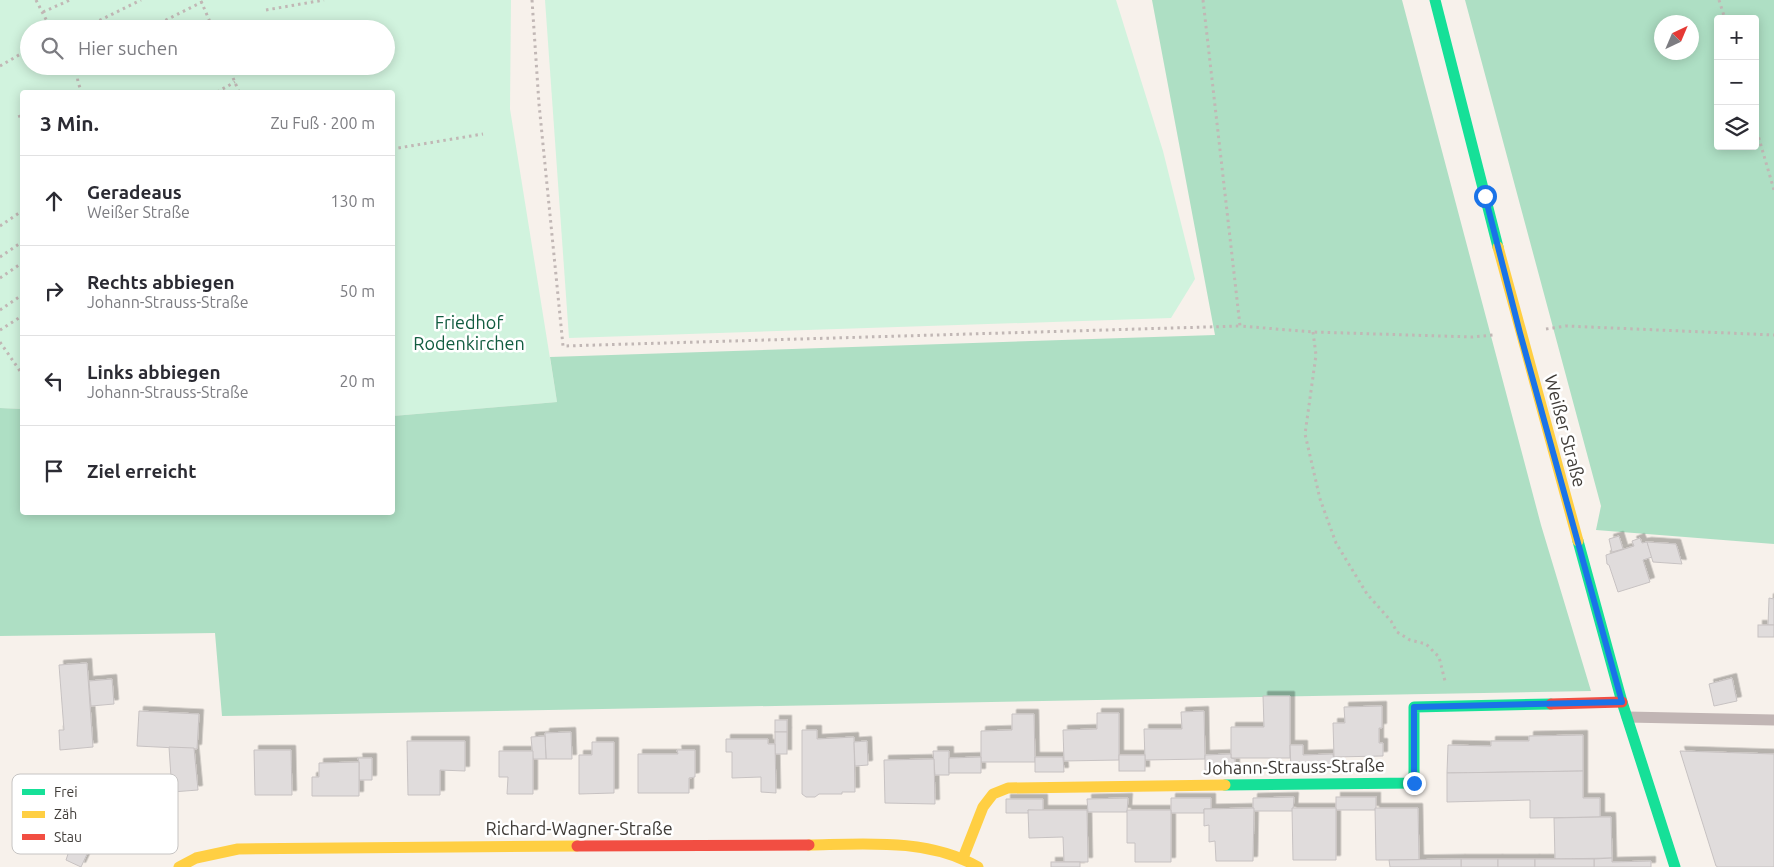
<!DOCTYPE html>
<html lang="de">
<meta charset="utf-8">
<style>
:root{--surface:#fff;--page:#f2f2f3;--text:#2b2b33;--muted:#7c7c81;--line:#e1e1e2}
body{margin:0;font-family:Ubuntu,sans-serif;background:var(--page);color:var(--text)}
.controls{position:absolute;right:15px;top:15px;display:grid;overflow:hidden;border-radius:5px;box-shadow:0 2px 12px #0003}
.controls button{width:45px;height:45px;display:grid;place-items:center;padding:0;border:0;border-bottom:1px solid var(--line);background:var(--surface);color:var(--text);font:25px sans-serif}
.compass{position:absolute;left:1654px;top:15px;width:45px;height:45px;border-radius:50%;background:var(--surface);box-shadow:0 2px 12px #0003;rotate:44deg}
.stop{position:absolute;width:15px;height:15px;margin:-11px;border:4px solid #1a73e8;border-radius:50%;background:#fff}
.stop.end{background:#1a73e8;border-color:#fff;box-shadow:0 1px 5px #0008}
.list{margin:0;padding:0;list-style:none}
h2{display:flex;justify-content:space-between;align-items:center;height:65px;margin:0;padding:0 20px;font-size:21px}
h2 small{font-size:16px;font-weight:400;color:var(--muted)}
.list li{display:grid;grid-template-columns:32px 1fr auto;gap:15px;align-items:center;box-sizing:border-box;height:90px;padding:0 20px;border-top:1px solid var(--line)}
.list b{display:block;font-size:19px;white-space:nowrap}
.list p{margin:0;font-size:16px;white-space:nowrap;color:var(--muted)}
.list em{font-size:16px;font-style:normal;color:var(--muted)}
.icon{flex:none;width:28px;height:28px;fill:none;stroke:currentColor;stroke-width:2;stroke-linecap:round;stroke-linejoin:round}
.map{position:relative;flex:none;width:1774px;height:867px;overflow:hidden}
.search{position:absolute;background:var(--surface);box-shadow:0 2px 12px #0003;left:20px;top:20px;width:375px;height:55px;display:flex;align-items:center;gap:12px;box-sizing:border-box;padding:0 18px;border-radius:28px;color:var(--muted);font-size:19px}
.panel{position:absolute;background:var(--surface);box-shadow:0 2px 12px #0003;left:20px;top:90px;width:375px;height:425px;border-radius:5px}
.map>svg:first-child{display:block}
.green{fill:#d1f3de;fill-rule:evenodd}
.forest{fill:#aedfc4;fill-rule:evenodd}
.building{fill:#e0dcdc;stroke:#c7c2c2;filter:url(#shadow)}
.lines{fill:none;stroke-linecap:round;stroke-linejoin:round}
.path{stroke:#c1b7b5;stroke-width:3;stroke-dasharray:2.5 4;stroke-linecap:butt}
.lane{stroke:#c1b5b4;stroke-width:11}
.fast{stroke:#16e098;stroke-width:11}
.slow{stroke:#ffcf43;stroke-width:11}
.jam{stroke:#f24e42;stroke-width:11}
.route{stroke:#1a73e8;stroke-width:6}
.labels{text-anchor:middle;stroke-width:5;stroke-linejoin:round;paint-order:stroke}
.park-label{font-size:18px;fill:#125c40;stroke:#fff}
.street-label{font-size:18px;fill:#403c38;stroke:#fff}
.key{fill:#fff;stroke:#c6c4c3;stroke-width:1}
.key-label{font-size:14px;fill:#403c38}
</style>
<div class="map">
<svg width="1774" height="867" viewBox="0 0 1774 867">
<defs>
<filter id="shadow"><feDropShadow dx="4.5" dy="-4.5" stdDeviation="0" flood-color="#0004"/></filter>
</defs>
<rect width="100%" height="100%" fill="#f7f1eb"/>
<g class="green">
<path d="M0,0H511L510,109L557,402L393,416L392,92H22V409L0,408ZM29,29H386V66H29Z"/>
<polygon points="545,0 1116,0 1163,151 1195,279 1171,318 569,338"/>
</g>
<g class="forest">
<polygon points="1152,0 1402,0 1541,525 1591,691 222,716 215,633 0,636 0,408 22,409 22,512 392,512 393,416 557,402 550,357 1215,335"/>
<path d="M1465,0H1774V544L1596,530L1601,506ZM1718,19H1755V146H1718ZM1662,22H1692V52H1662Z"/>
</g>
<g class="building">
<polygon points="1619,536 1623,549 1612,552 1609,539"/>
<polygon points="1640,538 1642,543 1647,542 1652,557 1643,560 1650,582 1618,592 1609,565 1607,564 1606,555 1634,546 1632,541"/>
<polygon points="1647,542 1676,544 1682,564 1653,562"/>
<polygon points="1769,598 1774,599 1774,625 1768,625"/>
<rect x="1758" y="625" width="16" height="12"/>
<polygon points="87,663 93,747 60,750 59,730 64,730 59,665"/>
<polygon points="1732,678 1737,701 1714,706 1709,684"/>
<polygon points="112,679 114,704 91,706 89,681"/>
<polygon points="1263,696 1290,696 1290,758 1231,758 1231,727 1264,727"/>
<polygon points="1382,706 1382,728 1379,728 1379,743 1383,743 1383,756 1334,757 1333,723 1345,723 1344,707"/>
<polygon points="139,711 199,714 197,749 137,746"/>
<polygon points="1204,711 1205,759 1145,760 1144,729 1182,729 1181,712"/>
<polygon points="1097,713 1119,713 1119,760 1064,761 1063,730 1097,729"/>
<polygon points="1012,714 1034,714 1035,762 981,762 981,731 1012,730"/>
<rect x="775" y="720" width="12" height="12"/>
<polygon points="802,730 817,730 817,739 854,737 855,792 842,792 842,794 819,794 815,797 806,797 802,794"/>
<polygon points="571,732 572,759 546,759 545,733"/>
<rect x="775" y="732" width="12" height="22"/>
<polygon points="1583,735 1583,771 1447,773 1448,745 1491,746 1491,741 1529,741 1529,736"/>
<polygon points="545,736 546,759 533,759 531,737"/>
<polygon points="726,739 768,739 768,744 775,744 776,793 761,792 761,777 732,778 732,752 726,752"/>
<polygon points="407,741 465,741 465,771 440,770 440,795 408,795"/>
<polygon points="867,741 868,765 855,766 854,742"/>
<polygon points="592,742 614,742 614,793 579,794 579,755 592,755"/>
<polygon points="1290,745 1303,745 1303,755 1333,754 1335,769 1291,769"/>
<polygon points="169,747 194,748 198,790 172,792"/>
<polygon points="254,750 291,750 292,795 255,795"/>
<polygon points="677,750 695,750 695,777 689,778 689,793 638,793 638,754 678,754"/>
<polygon points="499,751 533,751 533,794 507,794 508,777 499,777"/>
<polygon points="933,751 949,751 949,775 935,775"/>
<polygon points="1680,751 1774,754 1774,867 1718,867 1716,866"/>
<polygon points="1231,754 1231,758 1235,759 1235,769 1205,770 1205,755"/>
<rect x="1119" y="755" width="26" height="16"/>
<polygon points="981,757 981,773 949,773 949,758"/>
<polygon points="1035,757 1063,757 1064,772 1035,772"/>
<polygon points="358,758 372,758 372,780 359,780 359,762"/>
<polygon points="934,759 935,804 885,803 884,760"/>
<polygon points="359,762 359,796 312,796 312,777 319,777 319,763"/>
<polygon points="1583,771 1583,798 1600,798 1600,817 1530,818 1530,800 1447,802 1447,773"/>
<polygon points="1294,797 1293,811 1253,811 1253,798"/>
<rect x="1336" y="797" width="40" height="13"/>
<polygon points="1128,798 1127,812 1088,812 1087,799"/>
<polygon points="1171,798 1211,798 1211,809 1204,809 1204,813 1171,813"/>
<polygon points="1006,799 1043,799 1043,811 1028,810 1029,813 1006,813"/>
<polygon points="63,801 103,820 81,867 66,860 68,854 43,843"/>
<polygon points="1254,808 1253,861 1216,861 1215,841 1209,842 1209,825 1204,826 1204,809"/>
<polygon points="1292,808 1336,808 1336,860 1293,860"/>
<polygon points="1375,808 1418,808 1419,860 1376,860"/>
<polygon points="1028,810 1087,810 1088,862 1064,862 1063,837 1029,838"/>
<polygon points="1127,810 1171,810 1171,862 1135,862 1135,843 1127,843"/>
<polygon points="1600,817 1611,817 1612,858 1555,859 1554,818"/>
<polygon points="1612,858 1612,862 1651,861 1651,867 1594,867 1594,859"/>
<rect x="1461" y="859" width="37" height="8"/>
<polygon points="1461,859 1461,867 1390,867 1389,860"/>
<rect x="1498" y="859" width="37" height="8"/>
<rect x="1535" y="859" width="59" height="8"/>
<rect x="1051" y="862" width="29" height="5"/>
</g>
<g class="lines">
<g class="path">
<polyline points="36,0 51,29"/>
<polyline points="532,0 539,104 563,346 1240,326"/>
<polyline points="1203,0 1240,326 1313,332 1473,337 1493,335"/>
<polyline points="1719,0 1725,19"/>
<polyline points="201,1 213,29"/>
<polyline points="266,10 324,0"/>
<polyline points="43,12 70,0"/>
<polyline points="82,29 141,0"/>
<polyline points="148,29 206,0"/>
<polyline points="0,66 24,52"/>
<path d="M80,66C75,75 78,84 82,92"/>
<polyline points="228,66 239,92"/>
<polyline points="217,92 235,82"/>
<polyline points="19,115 22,122"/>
<polyline points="1755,125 1774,190"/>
<polyline points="392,149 483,134"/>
<polyline points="0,226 22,211"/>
<polyline points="0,257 22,242"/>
<polyline points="0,278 22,263"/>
<polyline points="0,310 22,295"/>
<polyline points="1546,329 1566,326 1774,335"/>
<polyline points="0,330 22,316"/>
<polyline points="1313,332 1316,355 1305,434 1320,499 1336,543 1367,594 1391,621 1397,632 1410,640 1426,644 1439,657 1445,681"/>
<polyline points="0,342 20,371 22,369"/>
</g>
<polyline class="lane" points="1627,717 1774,720"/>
<g class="fast">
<polyline points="1435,0 1498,247"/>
<polyline points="1578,541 1622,702 1675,867"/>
<polyline points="1225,785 1414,783 1414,707 1551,704"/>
</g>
<g class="slow">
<polyline points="1498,247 1578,541"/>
<path d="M809,845C864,844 929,838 978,867"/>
<polyline points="963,858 983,807 993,794 1008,788 1225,785"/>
<polyline points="179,867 196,858 238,849 577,846"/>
</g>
<g class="jam">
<polyline points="1551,704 1622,702"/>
<polyline points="577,846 809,845"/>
</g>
</g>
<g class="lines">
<polyline class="route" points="1414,783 1414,707 1622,702 1520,333 1485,196"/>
</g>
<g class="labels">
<g class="park-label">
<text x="469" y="329">Friedhof<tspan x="469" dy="21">Rodenkirchen</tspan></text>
</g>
<g class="street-label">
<text transform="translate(1565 431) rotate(75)" y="6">Weißer Straße</text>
<text transform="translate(1294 767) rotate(-1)" y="6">Johann-Strauss-Straße</text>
<text x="579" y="835">Richard-Wagner-Straße</text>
</g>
</g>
<rect x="12" y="774" width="166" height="80" rx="8" class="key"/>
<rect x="22" y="789" width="23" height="6" fill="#16e098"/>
<rect x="22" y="811" width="23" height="7" fill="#ffcf43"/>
<rect x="22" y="834" width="23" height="6" fill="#f24e42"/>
<g class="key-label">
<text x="54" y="797">Frei</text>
<text x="54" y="819">Zäh</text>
<text x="54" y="842">Stau</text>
</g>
</svg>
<div class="controls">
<button>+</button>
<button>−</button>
<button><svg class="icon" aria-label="layers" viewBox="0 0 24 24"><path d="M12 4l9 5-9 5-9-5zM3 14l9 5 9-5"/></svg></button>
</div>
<svg class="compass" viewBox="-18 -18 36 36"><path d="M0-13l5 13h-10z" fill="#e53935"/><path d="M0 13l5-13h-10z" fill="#7c7c81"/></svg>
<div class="stop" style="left:1485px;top:196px"></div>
<div class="stop end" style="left:1414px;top:783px"></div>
<div class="search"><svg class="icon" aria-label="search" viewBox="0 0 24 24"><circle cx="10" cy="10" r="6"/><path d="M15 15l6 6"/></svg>Hier suchen</div>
<section class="panel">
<h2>3 Min.<small>Zu Fuß · 200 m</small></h2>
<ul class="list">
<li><svg class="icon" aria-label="ahead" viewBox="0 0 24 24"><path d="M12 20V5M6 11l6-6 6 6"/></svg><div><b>Geradeaus</b><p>Weißer Straße</p></div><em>130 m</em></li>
<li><svg class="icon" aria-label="right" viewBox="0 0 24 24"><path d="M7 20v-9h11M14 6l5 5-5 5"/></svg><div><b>Rechts abbiegen</b><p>Johann-Strauss-Straße</p></div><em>50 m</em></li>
<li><svg class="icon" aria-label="left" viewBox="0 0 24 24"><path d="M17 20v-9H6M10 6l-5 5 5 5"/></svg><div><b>Links abbiegen</b><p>Johann-Strauss-Straße</p></div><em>20 m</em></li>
<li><svg class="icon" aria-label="arrive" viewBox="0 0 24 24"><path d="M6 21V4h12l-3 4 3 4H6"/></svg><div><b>Ziel erreicht</b></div></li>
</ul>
</section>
</div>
